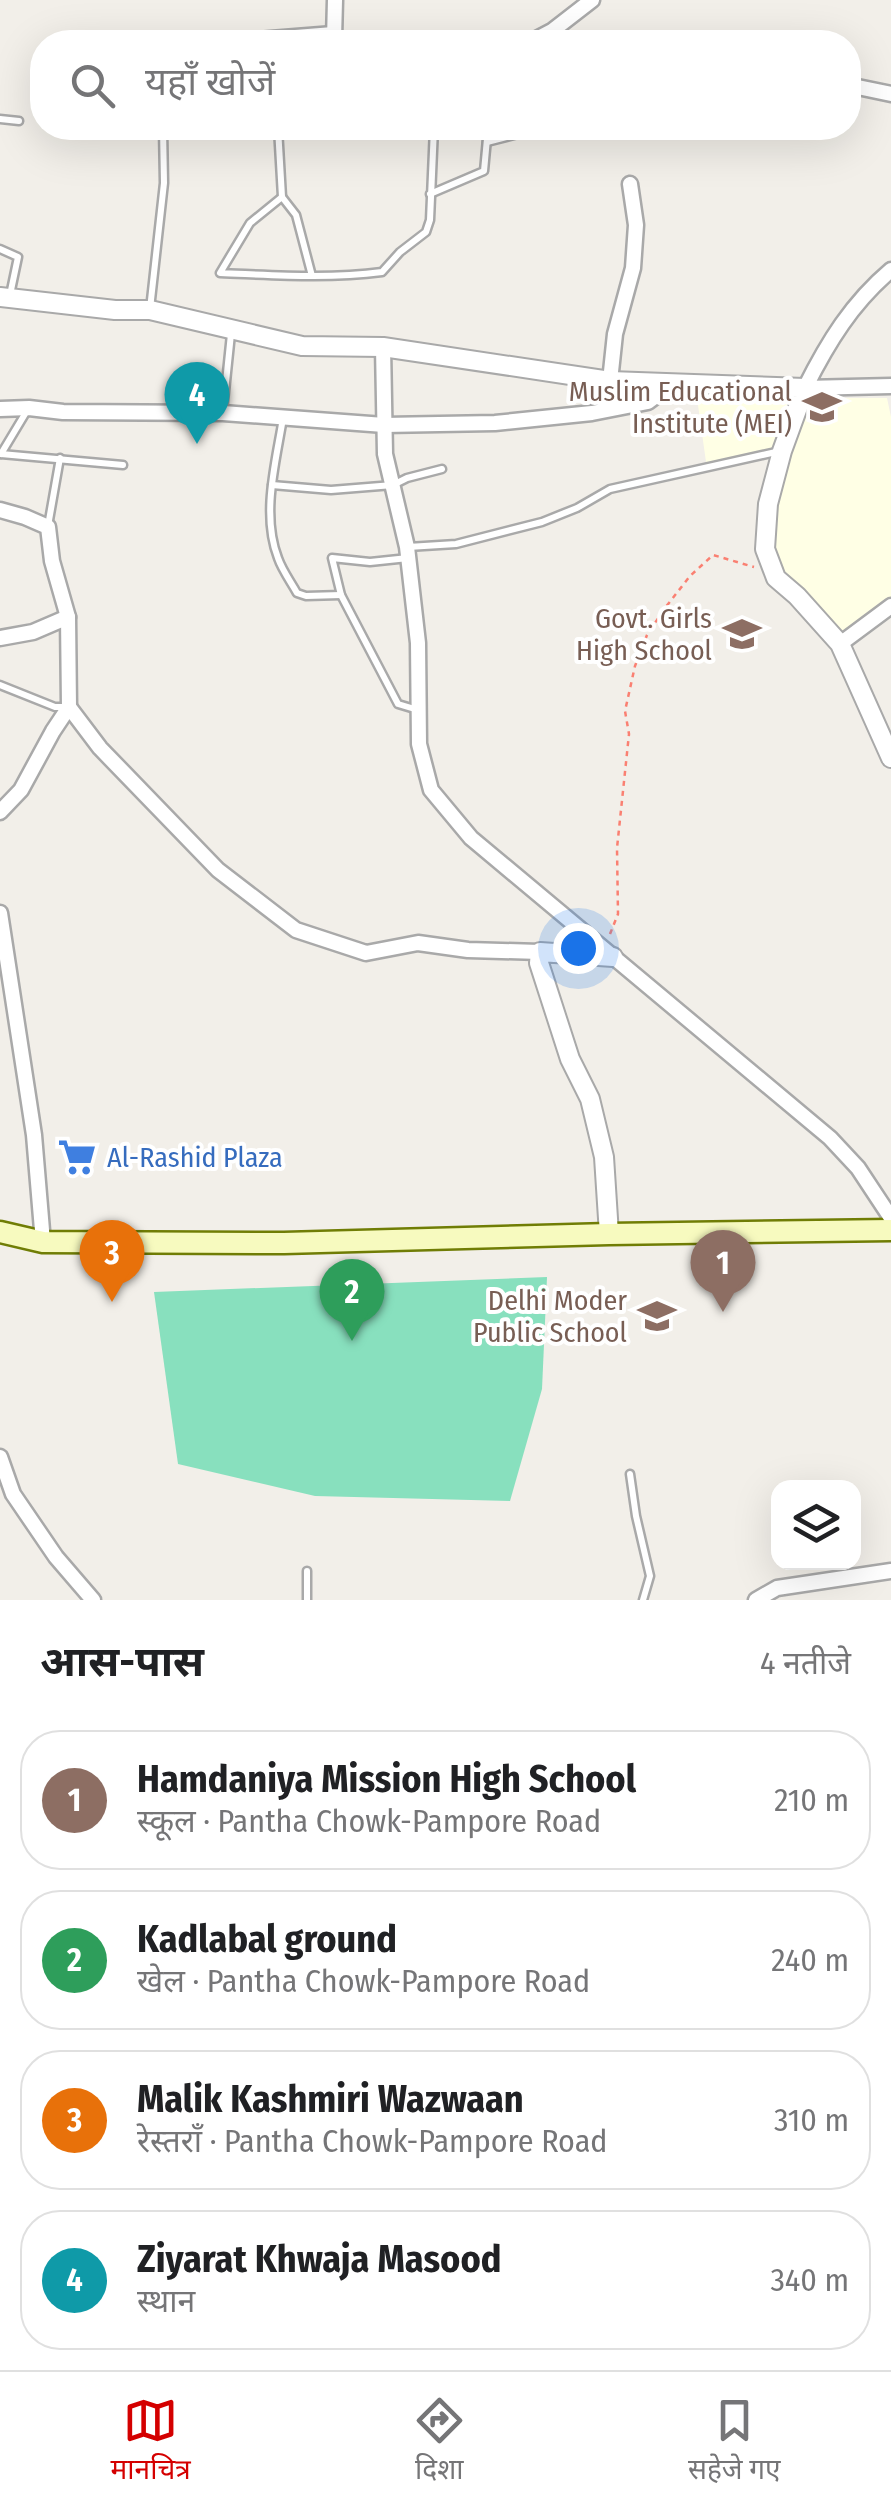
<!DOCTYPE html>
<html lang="hi">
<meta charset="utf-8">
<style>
:root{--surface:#fff;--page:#f6f6f6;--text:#202124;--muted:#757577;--line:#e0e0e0;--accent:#d40000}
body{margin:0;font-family:"Fira Sans Condensed","Noto Sans Devanagari",sans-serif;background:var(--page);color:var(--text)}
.controls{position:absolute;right:30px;bottom:30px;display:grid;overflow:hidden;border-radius:20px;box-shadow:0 10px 40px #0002}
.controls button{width:90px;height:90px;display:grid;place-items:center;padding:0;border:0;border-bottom:2px solid var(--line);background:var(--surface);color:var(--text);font:50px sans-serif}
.you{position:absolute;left:578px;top:948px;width:35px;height:35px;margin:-25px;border:8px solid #fff;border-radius:50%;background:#1a73e8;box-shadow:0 0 0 15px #1a73e833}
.badge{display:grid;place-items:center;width:65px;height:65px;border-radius:50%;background:var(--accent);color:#fff;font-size:32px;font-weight:700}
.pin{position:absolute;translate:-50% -82px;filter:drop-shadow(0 2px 5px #0008)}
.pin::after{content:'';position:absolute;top:52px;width:35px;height:30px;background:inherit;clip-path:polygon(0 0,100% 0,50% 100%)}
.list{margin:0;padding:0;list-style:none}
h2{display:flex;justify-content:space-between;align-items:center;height:130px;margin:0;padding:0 40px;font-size:42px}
h2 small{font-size:32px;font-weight:400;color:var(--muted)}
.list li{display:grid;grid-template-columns:65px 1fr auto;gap:30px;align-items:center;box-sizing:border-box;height:140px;margin:0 20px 20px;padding:0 20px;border:2px solid var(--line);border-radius:40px}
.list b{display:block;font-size:38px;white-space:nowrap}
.list p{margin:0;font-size:32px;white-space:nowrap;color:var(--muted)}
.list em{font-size:32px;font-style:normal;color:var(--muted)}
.icon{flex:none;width:55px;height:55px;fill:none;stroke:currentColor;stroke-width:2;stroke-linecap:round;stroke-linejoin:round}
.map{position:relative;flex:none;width:891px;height:1600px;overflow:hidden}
.search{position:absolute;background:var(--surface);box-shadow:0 10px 40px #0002;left:30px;right:30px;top:30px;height:110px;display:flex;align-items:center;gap:25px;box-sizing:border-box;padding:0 35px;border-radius:40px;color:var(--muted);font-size:38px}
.sheet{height:770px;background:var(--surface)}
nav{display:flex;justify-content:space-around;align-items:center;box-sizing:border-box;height:140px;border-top:2px solid var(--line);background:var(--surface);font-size:28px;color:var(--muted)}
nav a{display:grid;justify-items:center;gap:5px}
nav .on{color:var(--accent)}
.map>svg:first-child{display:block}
.education{fill:#ffffe5}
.pitch{fill:#88e0be}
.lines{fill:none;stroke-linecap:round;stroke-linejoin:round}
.service-casing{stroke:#a9a9a9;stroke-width:11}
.minor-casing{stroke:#a9a9a9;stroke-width:19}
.tertiary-casing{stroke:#a9a9a9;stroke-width:22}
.secondary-casing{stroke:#707d05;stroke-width:25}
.path{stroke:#fa8072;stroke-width:2.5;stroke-dasharray:5 5;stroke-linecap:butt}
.service{stroke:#fff;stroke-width:6}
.minor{stroke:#fff;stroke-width:14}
.tertiary{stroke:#fff;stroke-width:18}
.secondary{stroke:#f7fabf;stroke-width:20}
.labels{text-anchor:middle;stroke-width:8;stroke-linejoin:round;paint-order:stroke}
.education-label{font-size:28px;fill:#785e54;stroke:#fff;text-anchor:end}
.shop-label{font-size:28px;fill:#366cbe;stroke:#fff;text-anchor:start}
</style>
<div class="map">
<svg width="891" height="1600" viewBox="0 0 891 1600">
<rect width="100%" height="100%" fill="#f2efe9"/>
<polygon class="education" points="697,398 887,398 891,417 891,606 840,644 797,596 765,549 782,452 707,469"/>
<polygon class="pitch" points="547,1277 542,1389 510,1501 315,1496 178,1464 154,1292"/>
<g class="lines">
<g class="service-casing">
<g id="service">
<polyline points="232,38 333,30"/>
<polyline points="0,119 19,121"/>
<polyline points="278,128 282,197"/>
<polyline points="487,142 541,128"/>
<polyline points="430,194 484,171 488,128"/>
<polyline points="0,249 18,257 10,295"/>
<path d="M312,276L296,215L282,197L250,223L220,273C274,275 328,279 382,272L400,252L426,232L430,220L434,128"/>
<polyline points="150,309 164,183 163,128"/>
<polyline points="223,411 231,334"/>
<path d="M283,418C276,462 261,514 278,558C282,570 291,582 297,593L306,596L341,595"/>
<polyline points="1,454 123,465"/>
<polyline points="1,454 28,409"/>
<polyline points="272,485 331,490 393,485 407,478 442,469"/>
<polyline points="48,526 60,458"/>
<polyline points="408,547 456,544 542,522 577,508 610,489 776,452"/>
<polyline points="408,558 370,562 332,558 341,595 398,704 418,710"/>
<polyline points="0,685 55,707 65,707"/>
<polyline points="630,1474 636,1516 650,1576 643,1600"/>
<polyline points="307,1571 307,1600"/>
</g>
</g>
<g class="minor-casing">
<g id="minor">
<polyline points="335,0 334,39 337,42"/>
<polyline points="531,42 552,31 592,0"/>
<polyline points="848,85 891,94"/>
<path d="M891,270C852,303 828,342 805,388L891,386"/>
<polyline points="383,347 385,454 407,547 418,643 419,744 431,790 471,838 830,1138 858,1168 891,1218"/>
<polyline points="610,381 615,334 633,268 636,225 630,184"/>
<polyline points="0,409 29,408 63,412 223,413 384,425 495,423 592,413 648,402 672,384"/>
<polyline points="0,510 25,517 48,527 52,561 68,617 69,707 53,731 21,790 0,812"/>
<polyline points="0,638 33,632 68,617"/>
<polyline points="840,644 891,606"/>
<polyline points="69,707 100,748 218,870 296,930 366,953 418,943 468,950 540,952"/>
<polyline points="0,913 34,1135 43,1242"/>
<polyline points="0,1457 13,1494 56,1557 93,1600"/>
<polyline points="756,1600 777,1588 891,1571"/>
</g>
</g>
<g class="tertiary-casing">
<g id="tertiary">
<polyline points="0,297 115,310 150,310 302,346 383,347 610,381 805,388 782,451 768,504 765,549 776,578 797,596 840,644 891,758"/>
<polyline points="609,1234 604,1157 590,1099 570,1059 539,963 540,952 613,957"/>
</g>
</g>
<g class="secondary-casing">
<polyline id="secondary" points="0,1232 43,1242 284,1243 609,1234 891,1230"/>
</g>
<polyline class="path" points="610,934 618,914 617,848 629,734 625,711 635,666 647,635 665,608 690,576 713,555 754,567"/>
<use href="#service" class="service"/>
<use href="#minor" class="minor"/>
<use href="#tertiary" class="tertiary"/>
<use href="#secondary" class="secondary"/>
</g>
<defs>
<g id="school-bare" transform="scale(3)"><path d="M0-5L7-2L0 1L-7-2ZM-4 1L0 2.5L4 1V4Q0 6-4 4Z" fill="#8d6e63" stroke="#fff" stroke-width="2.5" paint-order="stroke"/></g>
<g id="supermarket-bare" transform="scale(3)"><path d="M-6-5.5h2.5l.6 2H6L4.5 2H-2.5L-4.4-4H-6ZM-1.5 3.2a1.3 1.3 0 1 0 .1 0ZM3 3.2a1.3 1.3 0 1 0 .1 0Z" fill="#3f7fe0" stroke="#fff" stroke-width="2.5" paint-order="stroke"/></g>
</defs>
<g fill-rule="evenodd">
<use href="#school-bare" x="822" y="407"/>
<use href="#school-bare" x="742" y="634"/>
<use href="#supermarket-bare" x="77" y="1157"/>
<use href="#school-bare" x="657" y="1316"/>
</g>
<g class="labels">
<g class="education-label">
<text x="792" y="401">Muslim Educational<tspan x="792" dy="32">Institute (MEI)</tspan></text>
<text x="712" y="628">Govt. Girls<tspan x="712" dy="32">High School</tspan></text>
<text x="627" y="1310">Delhi Moder<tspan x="627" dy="32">Public School</tspan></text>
</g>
<g class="shop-label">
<text x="107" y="1167">Al-Rashid Plaza</text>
</g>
</g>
</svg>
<div class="controls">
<button><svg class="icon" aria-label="layers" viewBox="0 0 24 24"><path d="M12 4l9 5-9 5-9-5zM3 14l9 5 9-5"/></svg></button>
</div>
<div class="you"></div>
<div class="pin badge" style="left:723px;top:1312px;background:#8d6e63">1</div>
<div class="pin badge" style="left:352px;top:1341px;background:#2e9e5b">2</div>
<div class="pin badge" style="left:112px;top:1302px;background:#e8710a">3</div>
<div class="pin badge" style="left:197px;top:444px;background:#0f9aa8">4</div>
<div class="search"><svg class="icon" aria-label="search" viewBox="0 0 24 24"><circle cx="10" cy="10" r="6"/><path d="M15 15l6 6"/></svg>यहाँ खोजें</div>
</div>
<section class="sheet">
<h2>आस-पास<small>4 नतीजे</small></h2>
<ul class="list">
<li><span class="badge" style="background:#8d6e63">1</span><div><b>Hamdaniya Mission High School</b><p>स्कूल · Pantha Chowk-Pampore Road</p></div><em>210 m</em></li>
<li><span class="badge" style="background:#2e9e5b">2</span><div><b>Kadlabal ground</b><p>खेल · Pantha Chowk-Pampore Road</p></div><em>240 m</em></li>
<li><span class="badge" style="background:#e8710a">3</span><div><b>Malik Kashmiri Wazwaan</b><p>रेस्तराँ · Pantha Chowk-Pampore Road</p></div><em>310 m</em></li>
<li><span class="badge" style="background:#0f9aa8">4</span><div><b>Ziyarat Khwaja Masood</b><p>स्थान</p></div><em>340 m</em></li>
</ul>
</section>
<nav>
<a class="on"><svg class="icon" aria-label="map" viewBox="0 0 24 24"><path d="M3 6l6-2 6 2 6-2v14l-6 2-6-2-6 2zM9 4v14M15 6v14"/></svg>मानचित्र</a>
<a><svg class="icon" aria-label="directions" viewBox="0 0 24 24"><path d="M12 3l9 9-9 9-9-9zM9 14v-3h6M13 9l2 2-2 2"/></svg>दिशा</a>
<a><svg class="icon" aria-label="saved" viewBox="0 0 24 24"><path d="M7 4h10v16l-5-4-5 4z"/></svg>सहेजे गए</a>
</nav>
